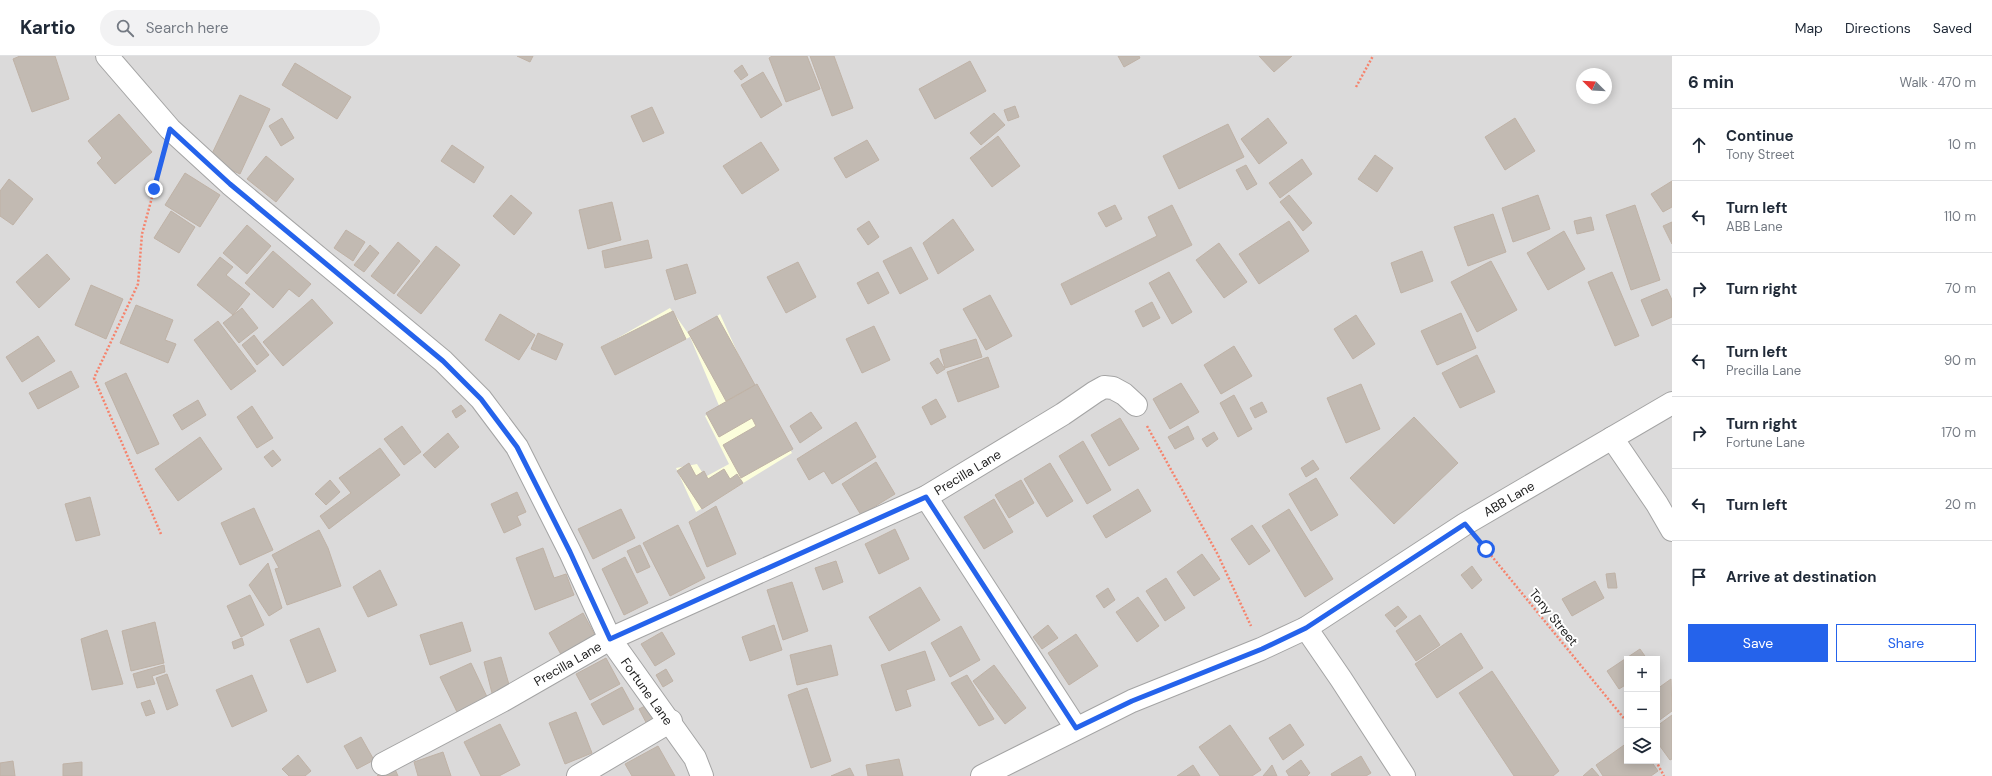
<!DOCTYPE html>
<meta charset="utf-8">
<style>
:root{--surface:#fff;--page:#f2f2f3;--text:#1f2937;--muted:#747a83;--line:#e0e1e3;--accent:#2563eb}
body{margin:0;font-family:"DM Sans",sans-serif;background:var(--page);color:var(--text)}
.controls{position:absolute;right:12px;bottom:12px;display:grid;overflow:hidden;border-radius:0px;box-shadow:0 2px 10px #0003}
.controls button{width:36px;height:36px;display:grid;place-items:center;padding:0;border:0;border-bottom:1px solid var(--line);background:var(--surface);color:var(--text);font:20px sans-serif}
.compass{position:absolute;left:1576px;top:12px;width:36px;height:36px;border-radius:50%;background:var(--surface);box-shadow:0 2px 10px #0003;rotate:294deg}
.stop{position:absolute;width:12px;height:12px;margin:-9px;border:3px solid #2563eb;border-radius:50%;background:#fff}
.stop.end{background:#2563eb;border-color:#fff;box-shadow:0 1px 4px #0008}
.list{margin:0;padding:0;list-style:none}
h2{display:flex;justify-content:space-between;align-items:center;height:52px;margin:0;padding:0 16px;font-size:17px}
h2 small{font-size:13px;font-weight:400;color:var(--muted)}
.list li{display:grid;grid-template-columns:26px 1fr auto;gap:12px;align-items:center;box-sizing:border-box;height:72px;padding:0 16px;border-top:1px solid var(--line)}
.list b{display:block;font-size:15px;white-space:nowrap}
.list p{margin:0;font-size:13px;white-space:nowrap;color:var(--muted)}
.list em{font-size:13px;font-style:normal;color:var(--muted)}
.actions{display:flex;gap:8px;padding:12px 16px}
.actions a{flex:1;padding:9px 0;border:1px solid var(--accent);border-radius:0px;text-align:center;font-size:14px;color:var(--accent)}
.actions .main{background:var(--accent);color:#fff}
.icon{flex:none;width:22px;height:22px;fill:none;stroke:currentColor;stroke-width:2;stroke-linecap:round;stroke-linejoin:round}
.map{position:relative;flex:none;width:1672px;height:720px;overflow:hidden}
header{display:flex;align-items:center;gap:24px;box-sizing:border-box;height:56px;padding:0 20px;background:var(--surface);border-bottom:1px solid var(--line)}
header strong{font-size:19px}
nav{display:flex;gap:22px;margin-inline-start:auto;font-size:14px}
.search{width:280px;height:36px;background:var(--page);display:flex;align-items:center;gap:10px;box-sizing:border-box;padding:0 14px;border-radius:22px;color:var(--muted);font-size:15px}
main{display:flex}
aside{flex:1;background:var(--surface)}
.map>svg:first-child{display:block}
.residential{fill:#dbdada;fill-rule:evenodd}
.education{fill:#fcfedb}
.building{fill:#c2bab2;stroke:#bfb2a6}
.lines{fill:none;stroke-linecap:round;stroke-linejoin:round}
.minor-casing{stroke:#a4a4a4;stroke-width:24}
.path{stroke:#f6836c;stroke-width:2.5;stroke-dasharray:2 2;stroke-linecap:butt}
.minor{stroke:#fff;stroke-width:22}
.route{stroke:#2563eb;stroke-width:5}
.labels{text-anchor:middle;stroke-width:4;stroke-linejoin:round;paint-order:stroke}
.street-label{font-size:13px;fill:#1d1d1d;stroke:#fff}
</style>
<header>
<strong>Kartio</strong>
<div class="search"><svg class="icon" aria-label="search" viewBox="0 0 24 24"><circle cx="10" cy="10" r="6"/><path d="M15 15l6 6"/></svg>Search here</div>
<nav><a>Map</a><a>Directions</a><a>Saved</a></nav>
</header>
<main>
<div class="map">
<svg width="1672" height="720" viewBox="0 0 1672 720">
<rect width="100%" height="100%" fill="#eeebe3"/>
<path class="residential" d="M0,0H1672V720H0ZM1582,18H1606V42H1582ZM1627,603H1657V705H1627Z"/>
<polygon class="education" points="670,252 690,280 720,258 754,333 792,397 696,456 676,412 697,408 705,421 729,408 705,360 720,352 690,281 616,318 602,291"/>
<g class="building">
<polygon points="20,0 55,0 69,43 32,56 13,3"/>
<polygon points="517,0 533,0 530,6"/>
<polygon points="772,0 807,0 820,33 786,46 769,2"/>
<polygon points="810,0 834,0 853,52 832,60"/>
<polygon points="1118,0 1139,0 1140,2 1124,11"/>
<polygon points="1259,0 1292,0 1274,16"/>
<polygon points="970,5 986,35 935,63 919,33"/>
<polygon points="295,7 351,41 337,63 282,29"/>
<polygon points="742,9 748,19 741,24 734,15"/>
<polygon points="763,16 782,49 761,62 741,29"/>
<polygon points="240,39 270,53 240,118 209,104"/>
<polygon points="1015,50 1019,61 1008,65 1004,54"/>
<polygon points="652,51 664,77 643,86 631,60"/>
<polygon points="994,57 1005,69 981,89 970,77"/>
<polygon points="119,58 152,96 115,128 97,107 102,102 88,85"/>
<polygon points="282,62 294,82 281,90 269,70"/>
<polygon points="1268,62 1287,87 1259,108 1241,83"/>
<polygon points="1515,62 1535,95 1505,114 1485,81"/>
<polygon points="1228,68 1244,101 1179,133 1163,100"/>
<polygon points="998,80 1020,110 992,131 970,102"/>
<polygon points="867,84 879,104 846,122 834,102"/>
<polygon points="761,86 779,114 742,138 723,110"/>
<polygon points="452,89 484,111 474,127 441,105"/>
<polygon points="1375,99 1393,112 1377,136 1358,123"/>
<polygon points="266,100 294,123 276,146 247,123"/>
<polygon points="1302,103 1312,118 1280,142 1269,127"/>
<polygon points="1246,109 1257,128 1247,134 1236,114"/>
<polygon points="185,117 220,139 200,171 165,149"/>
<polygon points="9,123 33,143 13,169 0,160 0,135"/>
<polygon points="1672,125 1672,151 1663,156 1651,138"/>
<polygon points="511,139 532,157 514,179 493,160"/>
<polygon points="1289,139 1312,167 1303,175 1280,146"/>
<polygon points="1538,139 1550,173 1513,186 1502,152"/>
<polygon points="612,146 621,184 588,193 579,154"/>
<polygon points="1115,149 1122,163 1106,171 1098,157"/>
<polygon points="1172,149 1192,189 1071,249 1061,228 1157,180 1148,161"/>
<polygon points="1635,149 1660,224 1631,234 1606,159"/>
<polygon points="171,155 195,171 179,197 154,182"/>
<polygon points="1493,158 1506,196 1468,210 1454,171"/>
<polygon points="1591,161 1594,174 1577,178 1574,165"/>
<polygon points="953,163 974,194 938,218 923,187"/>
<polygon points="869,165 879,181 868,189 857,173"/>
<polygon points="1289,165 1309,195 1259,228 1239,198"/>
<polygon points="1672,166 1672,188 1663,170"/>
<polygon points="247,169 271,190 247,218 223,197"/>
<polygon points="346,174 365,186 353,205 334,192"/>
<polygon points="1564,175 1585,213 1548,234 1527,197"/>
<polygon points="648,184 652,202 605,212 602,195"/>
<polygon points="398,186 420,205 394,238 371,220"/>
<polygon points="1219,187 1247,226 1224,242 1196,204"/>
<polygon points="370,189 379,197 364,216 354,209"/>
<polygon points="436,190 460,209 421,258 397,239"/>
<polygon points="911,191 928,223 900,238 883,205"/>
<polygon points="273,195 311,228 299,241 289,233 273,252 245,227"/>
<polygon points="1422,195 1433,225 1401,237 1391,207"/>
<polygon points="47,198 70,223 39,252 16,226"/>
<polygon points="220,201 233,211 226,219 250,238 233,259 197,229"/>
<polygon points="1491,205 1517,254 1477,276 1451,226"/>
<polygon points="798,206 816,241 786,257 767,221"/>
<polygon points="687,208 696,237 675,244 666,214"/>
<polygon points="878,216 889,237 868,248 857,227"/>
<polygon points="1169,216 1192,256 1172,268 1149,227"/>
<polygon points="1612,216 1639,280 1615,290 1588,226"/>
<polygon points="91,229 123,243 106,283 75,269"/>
<polygon points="1667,233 1672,244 1672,261 1652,270 1641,244"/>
<polygon points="990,239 1012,280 986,294 963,253"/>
<polygon points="312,243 333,267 283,310 263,286"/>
<polygon points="1152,246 1160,262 1143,271 1135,255"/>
<polygon points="136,249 173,264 165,284 176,288 168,307 120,287"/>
<polygon points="242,252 258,272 239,287 223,267"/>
<polygon points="673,255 686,283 615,319 601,291"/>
<polygon points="1461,257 1476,292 1437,309 1421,275"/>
<polygon points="500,258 535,279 519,304 485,284"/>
<polygon points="1356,259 1375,288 1353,303 1334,273"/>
<polygon points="717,260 755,329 726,345 688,276"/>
<polygon points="218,265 256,315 231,334 194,284"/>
<polygon points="874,270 890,304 862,317 846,283"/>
<polygon points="538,277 563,288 556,304 531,293"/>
<polygon points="254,279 269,299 257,309 242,289"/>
<polygon points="38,280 55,305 22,326 6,301"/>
<polygon points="976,283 982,301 945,312 940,294"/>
<polygon points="1234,290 1252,320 1221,338 1204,309"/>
<polygon points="1477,299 1495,336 1460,352 1442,317"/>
<polygon points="988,301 999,331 958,346 947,316"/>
<polygon points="938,302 945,313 937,318 930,307"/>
<polygon points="71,315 79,331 38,353 29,337"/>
<polygon points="126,317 159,388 137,398 105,327"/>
<polygon points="1181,327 1199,356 1170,373 1153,343"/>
<polygon points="757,328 793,393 741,422 723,389 756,370 752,362 719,381 706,357"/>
<polygon points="1361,328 1380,373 1346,387 1327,342"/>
<polygon points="1234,339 1252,373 1238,381 1220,347"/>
<polygon points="936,343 946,361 931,369 922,351"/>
<polygon points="198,344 206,359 182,374 173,359"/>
<polygon points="1262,346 1267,356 1255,362 1250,352"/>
<polygon points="461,349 466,355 456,362 452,355"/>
<polygon points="252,350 273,382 257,392 237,361"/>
<polygon points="811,356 822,372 800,387 790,370"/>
<polygon points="1414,361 1458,407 1394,468 1350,422"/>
<polygon points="1120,362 1139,393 1109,410 1091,379"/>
<polygon points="856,366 876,401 832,428 824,415 809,424 797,403"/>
<polygon points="402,370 421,396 404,409 384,383"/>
<polygon points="1188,370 1194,383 1175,393 1168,381"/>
<polygon points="1214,376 1218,383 1207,391 1202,383"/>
<polygon points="448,377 459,391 435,412 423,399"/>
<polygon points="200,381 222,413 178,445 155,413"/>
<polygon points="1083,385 1111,434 1087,448 1059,400"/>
<polygon points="380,392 400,419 329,473 320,460 351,437 339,422"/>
<polygon points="273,394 281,404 272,411 264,401"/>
<polygon points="1313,404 1319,413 1306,421 1301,412"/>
<polygon points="876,406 895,438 861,459 842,428"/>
<polygon points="689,407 696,420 704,415 708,423 724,413 730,423 737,418 743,427 702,453 677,415"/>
<polygon points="1050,407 1073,445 1047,461 1024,423"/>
<polygon points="1316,422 1338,459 1311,475 1289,438"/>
<polygon points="330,424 340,436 326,449 315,438"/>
<polygon points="1021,424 1034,447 1009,462 995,439"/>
<polygon points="1138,433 1151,455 1106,482 1093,460"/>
<polygon points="517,436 526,456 517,460 521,469 504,477 491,448"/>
<polygon points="90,441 100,479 76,485 65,448"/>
<polygon points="994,443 1013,476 984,493 964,461"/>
<polygon points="716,450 736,498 707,511 689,466"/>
<polygon points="254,452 273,494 240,509 221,467"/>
<polygon points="621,453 635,482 593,503 578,473"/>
<polygon points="1289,453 1333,523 1305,541 1262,470"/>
<polygon points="678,469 705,522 670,540 643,487"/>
<polygon points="1252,469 1270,495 1249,509 1231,483"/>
<polygon points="895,473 909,503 879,518 865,488"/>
<polygon points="319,474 328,492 341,530 287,549 275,513 279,512 272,499"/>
<polygon points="640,489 650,511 637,517 627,495"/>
<polygon points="543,492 554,522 566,518 574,539 535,554 516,502"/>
<polygon points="1202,498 1220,523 1194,540 1177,516"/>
<polygon points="625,501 648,547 624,559 602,513"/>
<polygon points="836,505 843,526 823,534 815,512"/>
<polygon points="268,507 282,552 269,560 249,529"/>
<polygon points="1472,510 1482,524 1472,533 1461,519"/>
<polygon points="380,514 397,549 368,561 353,531"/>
<polygon points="1615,517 1617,532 1608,532 1606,518"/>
<polygon points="1166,522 1185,552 1165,565 1146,535"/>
<polygon points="1595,525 1604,542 1572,560 1562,543"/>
<polygon points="792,526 808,575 783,584 767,534"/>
<polygon points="920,531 940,564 889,595 869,561"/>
<polygon points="1108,532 1115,544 1104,552 1096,540"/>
<polygon points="250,539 264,569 241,581 227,550"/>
<polygon points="1138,541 1159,570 1137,586 1116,556"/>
<polygon points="1398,550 1407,561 1395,571 1385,559"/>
<polygon points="583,557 597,583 563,602 549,577"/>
<polygon points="1420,559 1440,589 1416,605 1396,575"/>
<polygon points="155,566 164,607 131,615 122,575"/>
<polygon points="462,566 471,595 430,609 420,579"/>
<polygon points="774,569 782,594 750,605 742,581"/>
<polygon points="1048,569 1058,582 1042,593 1033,581"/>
<polygon points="961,570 980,604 950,621 931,587"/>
<polygon points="319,572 336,615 307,627 290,584"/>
<polygon points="107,574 123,628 92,634 81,583"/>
<polygon points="662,576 675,598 655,610 641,588"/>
<polygon points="1461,577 1483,612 1437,642 1415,608"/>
<polygon points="1076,578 1098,610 1069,629 1048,597"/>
<polygon points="242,582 244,589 234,593 232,586"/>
<polygon points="831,589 838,619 797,629 790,599"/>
<polygon points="1640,593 1647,603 1627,603 1627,628 1619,633 1607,615"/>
<polygon points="925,595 935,624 906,634 911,650 896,655 881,609"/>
<polygon points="501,601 510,632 492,637 484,606"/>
<polygon points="606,602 620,628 590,644 576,618"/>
<polygon points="471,607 488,643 458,658 440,621"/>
<polygon points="164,609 165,616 152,620 155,628 137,632 133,618"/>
<polygon points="994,609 1026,652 1005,668 973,625"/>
<polygon points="666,613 673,625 663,631 656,619"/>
<polygon points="1492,615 1559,715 1553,720 1514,720 1459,637"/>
<polygon points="167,618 178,649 167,654 156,622"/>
<polygon points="252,619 267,655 232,671 216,634"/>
<polygon points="967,619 994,663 979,670 951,627"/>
<polygon points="1671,623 1672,655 1657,666 1657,633"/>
<polygon points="622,631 634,653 603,669 591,648"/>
<polygon points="807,632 831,705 811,712 788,639"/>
<polygon points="150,644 155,657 146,660 141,647"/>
<polygon points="649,648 659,667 649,672 639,653"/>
<polygon points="576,656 592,697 565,708 549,667"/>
<polygon points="1672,659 1672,703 1670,704 1657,686 1657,670"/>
<polygon points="500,668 520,709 499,720 481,720 464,686"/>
<polygon points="1290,668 1304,689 1283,704 1269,682"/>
<polygon points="1230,669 1261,714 1252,720 1220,720 1199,691"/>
<polygon points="361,681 374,704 357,713 344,690"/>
<polygon points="1627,687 1627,705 1651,705 1658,715 1651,720 1603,720 1596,709"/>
<polygon points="658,690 675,720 632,720 625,708"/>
<polygon points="443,696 451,720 418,720 414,706"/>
<polygon points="298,699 311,715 305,720 289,720 282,713"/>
<polygon points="1361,700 1371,717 1366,720 1332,720 1331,718"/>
<polygon points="899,703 903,720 868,720 866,709"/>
<polygon points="1301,704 1310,717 1307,720 1289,720 1286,715"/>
<polygon points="13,705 15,720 0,720 0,707"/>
<polygon points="82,706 82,720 63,720 63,708"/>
<polygon points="1193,709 1200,720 1177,720"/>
<polygon points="1272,709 1277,720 1263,720"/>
<polygon points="394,711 398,720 377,720"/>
<polygon points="850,712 854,720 831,720"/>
<polygon points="1592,712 1599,720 1583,720"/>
</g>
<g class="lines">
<g class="minor-casing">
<g id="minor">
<path id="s1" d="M107,0L170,73L230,128L443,305L481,343L517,391L570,496L610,583L695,702L702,720"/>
<polyline points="1612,382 1657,448 1672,474"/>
<polyline points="926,441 1076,672"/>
<polyline points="1306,572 1341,623 1404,720"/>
<path id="s2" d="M383,708L502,645L610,583L926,441L1063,358L1095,336L1104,331L1113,332L1124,338L1136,349"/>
<polyline points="578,720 671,665"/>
<path id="s3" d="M982,720L1132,645L1261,593L1306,572L1465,468L1672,347"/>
</g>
</g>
<g class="path">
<polyline points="1356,31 1373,0"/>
<polyline points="1147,370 1218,499 1251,570"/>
<polyline points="161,478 94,322 138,228 142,178 163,101"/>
<polyline points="1481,487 1627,666"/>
<polyline points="1656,705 1664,720"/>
</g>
<use href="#minor" class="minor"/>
</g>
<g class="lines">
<polyline class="route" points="154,133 170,73 230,128 443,305 481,343 517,391 570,496 610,583 926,441 1076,672 1132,645 1262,593 1306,572 1465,468 1486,493"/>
</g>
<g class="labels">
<g class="street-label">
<text dy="5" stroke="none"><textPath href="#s2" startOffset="654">Precilla Lane</textPath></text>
<text dy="5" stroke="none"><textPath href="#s3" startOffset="597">ABB Lane</textPath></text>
<text transform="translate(1554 561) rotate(51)" y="5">Tony Street</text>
<text dy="5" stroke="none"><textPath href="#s2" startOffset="210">Precilla Lane</textPath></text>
<text dy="5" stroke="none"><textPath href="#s1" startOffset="846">Fortune Lane</textPath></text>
</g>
</g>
</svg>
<div class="controls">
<button>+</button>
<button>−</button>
<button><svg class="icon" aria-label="layers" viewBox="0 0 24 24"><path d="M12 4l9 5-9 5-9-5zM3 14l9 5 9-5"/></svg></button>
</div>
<svg class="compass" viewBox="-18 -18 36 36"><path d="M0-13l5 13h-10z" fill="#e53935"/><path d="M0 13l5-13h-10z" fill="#747a83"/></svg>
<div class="stop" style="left:1486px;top:493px"></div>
<div class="stop end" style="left:154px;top:133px"></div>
</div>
<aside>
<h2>6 min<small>Walk · 470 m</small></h2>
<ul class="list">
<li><svg class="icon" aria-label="ahead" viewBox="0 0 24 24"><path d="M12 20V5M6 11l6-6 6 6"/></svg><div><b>Continue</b><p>Tony Street</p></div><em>10 m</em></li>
<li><svg class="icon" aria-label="left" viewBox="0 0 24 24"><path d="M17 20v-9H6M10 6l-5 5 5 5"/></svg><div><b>Turn left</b><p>ABB Lane</p></div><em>110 m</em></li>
<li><svg class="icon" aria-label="right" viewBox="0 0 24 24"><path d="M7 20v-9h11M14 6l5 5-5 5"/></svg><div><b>Turn right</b></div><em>70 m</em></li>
<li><svg class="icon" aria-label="left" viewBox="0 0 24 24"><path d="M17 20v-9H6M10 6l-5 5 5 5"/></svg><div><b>Turn left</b><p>Precilla Lane</p></div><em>90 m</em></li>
<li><svg class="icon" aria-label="right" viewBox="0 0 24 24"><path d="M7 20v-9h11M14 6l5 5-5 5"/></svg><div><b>Turn right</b><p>Fortune Lane</p></div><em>170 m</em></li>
<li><svg class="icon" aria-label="left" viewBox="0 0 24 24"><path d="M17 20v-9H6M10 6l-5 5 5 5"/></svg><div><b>Turn left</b></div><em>20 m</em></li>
<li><svg class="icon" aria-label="arrive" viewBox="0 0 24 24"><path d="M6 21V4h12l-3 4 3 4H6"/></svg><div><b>Arrive at destination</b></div></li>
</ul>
<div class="actions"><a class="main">Save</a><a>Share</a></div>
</aside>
</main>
